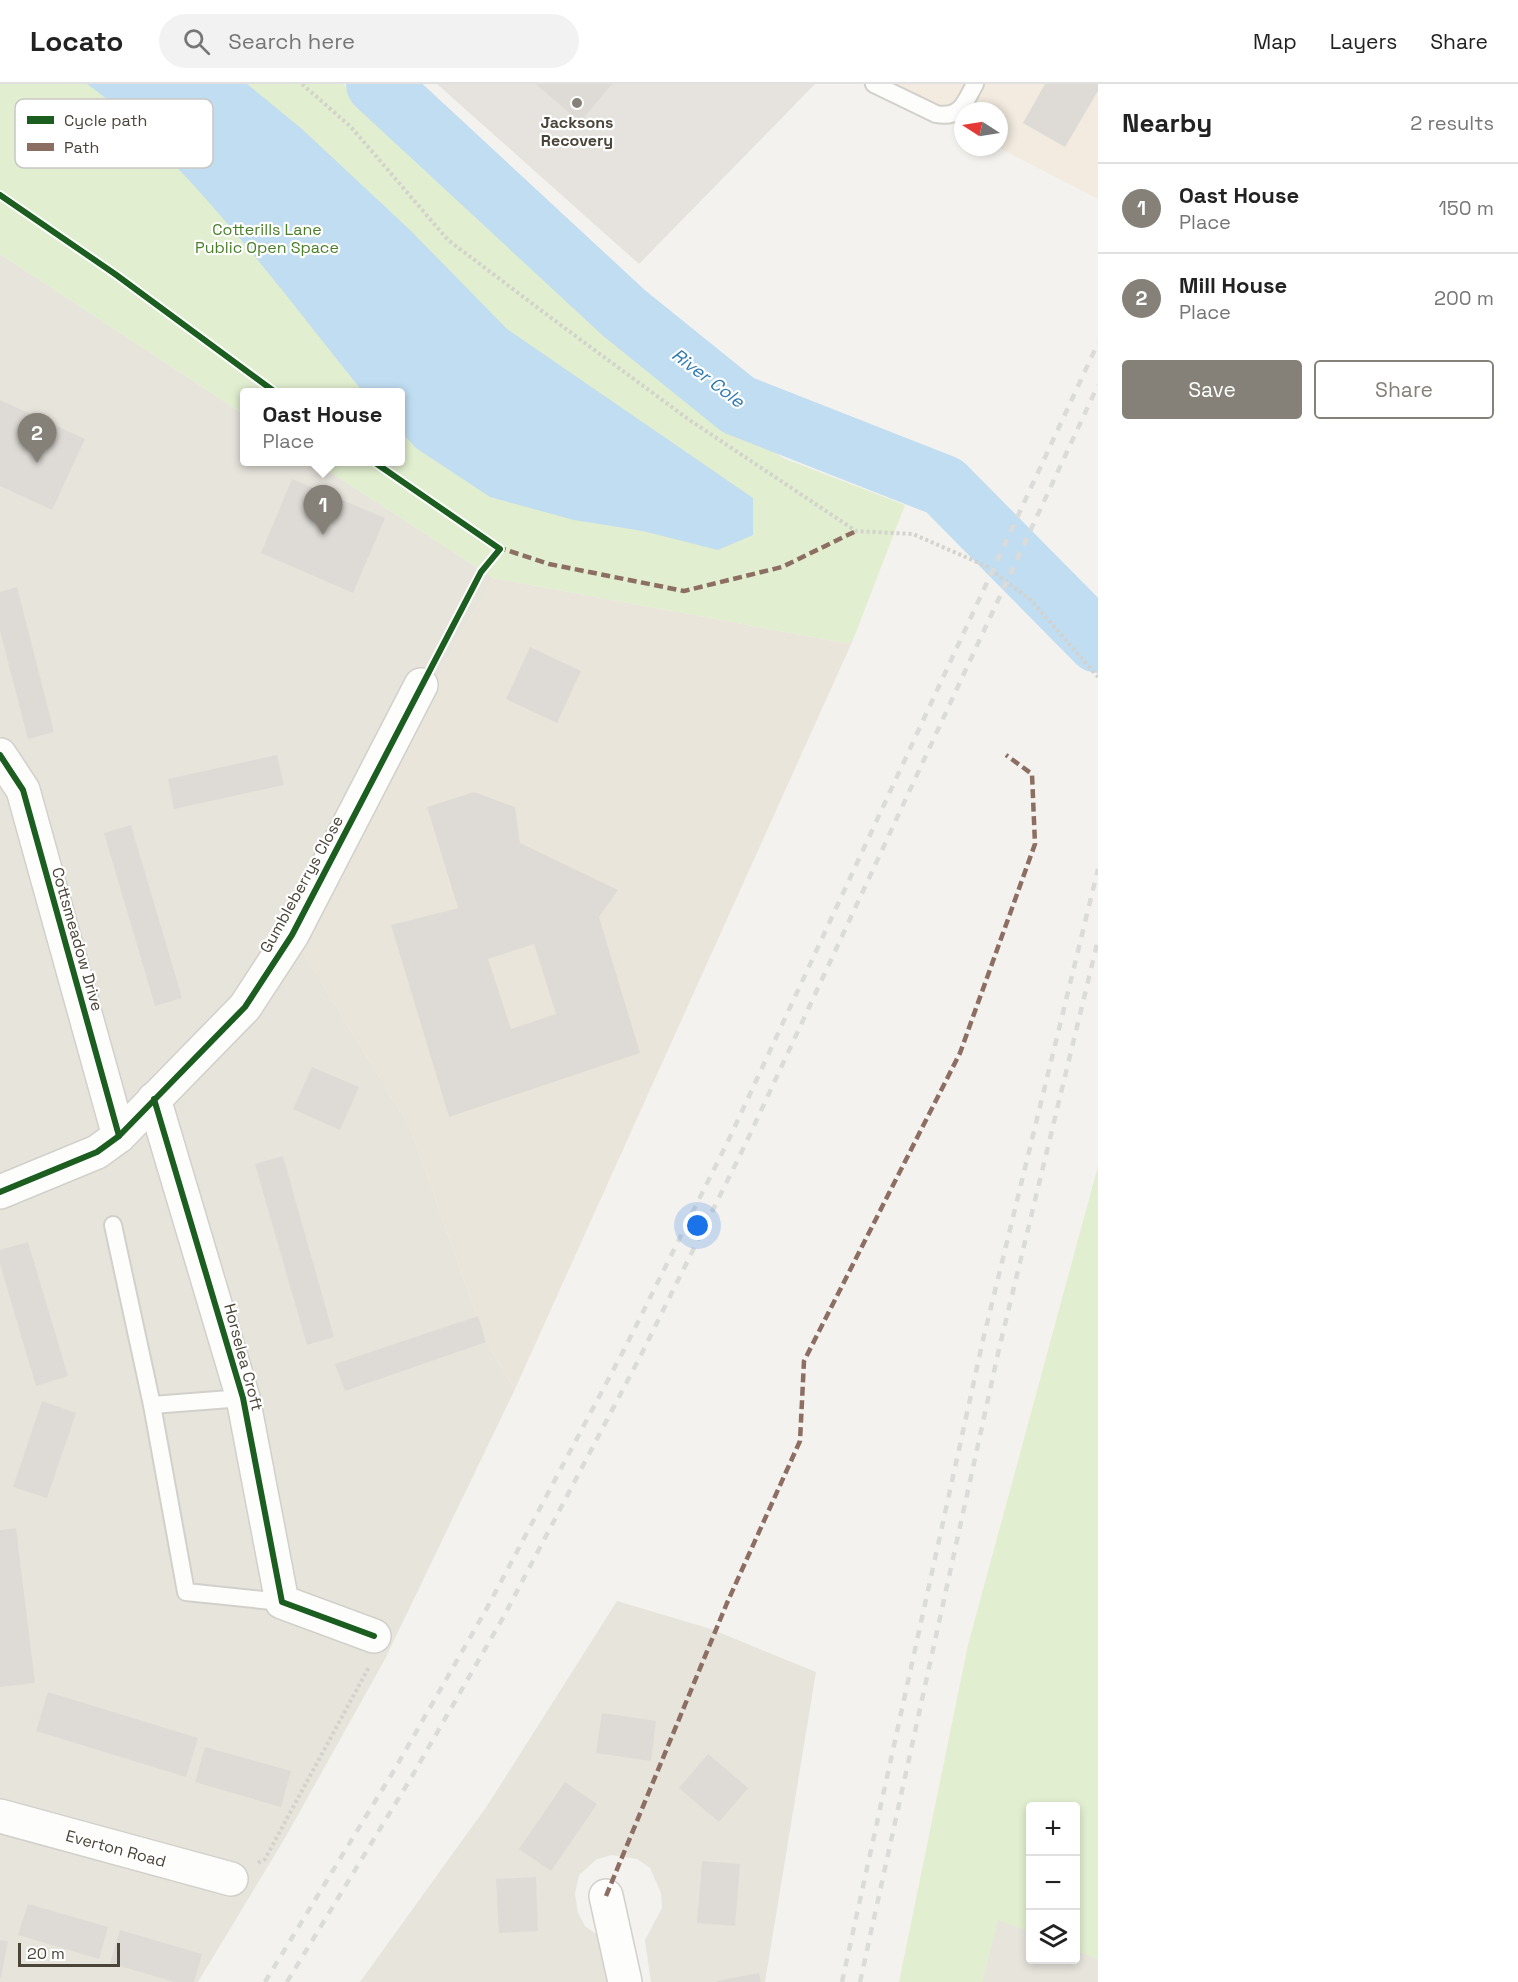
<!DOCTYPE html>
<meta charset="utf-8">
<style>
:root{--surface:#fff;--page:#f2f2f2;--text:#222;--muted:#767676;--line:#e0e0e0;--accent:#868178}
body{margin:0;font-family:"Space Grotesk",sans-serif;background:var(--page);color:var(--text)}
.controls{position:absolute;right:18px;bottom:18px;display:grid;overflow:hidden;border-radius:6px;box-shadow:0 3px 9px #0003}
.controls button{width:54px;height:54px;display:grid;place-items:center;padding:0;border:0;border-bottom:2px solid var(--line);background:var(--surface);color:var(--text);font:30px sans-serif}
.compass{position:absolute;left:954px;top:18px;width:54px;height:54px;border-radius:50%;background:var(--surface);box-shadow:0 3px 9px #0003;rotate:282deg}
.scale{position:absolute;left:18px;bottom:15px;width:102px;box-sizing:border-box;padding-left:6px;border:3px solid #4b4439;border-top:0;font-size:16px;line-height:21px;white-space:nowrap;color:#4b4439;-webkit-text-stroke:4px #fff;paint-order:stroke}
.you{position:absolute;left:698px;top:1142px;width:21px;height:21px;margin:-15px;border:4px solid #fff;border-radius:50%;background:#1a73e8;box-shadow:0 0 0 9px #1a73e833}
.badge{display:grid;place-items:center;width:39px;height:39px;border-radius:50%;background:var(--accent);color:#fff;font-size:20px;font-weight:700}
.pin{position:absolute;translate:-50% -50px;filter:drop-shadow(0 2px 3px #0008)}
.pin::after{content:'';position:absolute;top:32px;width:21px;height:18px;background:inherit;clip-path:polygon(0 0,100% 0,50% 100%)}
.popup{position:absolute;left:240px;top:304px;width:165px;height:78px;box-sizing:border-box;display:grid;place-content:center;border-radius:6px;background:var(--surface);filter:drop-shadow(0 2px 4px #0005);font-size:20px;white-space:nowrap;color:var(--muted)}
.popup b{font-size:22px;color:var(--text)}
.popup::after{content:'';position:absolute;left:50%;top:100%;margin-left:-12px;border:12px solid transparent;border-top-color:var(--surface)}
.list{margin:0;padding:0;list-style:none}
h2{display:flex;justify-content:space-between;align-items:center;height:78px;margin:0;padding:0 24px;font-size:26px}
h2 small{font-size:20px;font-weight:400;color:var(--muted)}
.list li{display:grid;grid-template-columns:39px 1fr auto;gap:18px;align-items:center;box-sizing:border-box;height:90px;padding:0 24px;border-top:2px solid var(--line)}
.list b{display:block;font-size:22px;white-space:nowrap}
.list p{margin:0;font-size:20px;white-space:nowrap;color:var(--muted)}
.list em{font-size:20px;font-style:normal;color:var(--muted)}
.actions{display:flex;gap:12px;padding:18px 24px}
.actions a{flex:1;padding:14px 0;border:2px solid var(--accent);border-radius:6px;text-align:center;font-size:21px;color:var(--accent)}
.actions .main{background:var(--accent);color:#fff}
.icon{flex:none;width:33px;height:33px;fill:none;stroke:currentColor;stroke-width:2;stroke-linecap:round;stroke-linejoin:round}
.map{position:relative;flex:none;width:1098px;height:1898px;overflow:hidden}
header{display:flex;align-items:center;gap:36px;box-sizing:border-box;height:84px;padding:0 30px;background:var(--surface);border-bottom:2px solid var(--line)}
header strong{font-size:28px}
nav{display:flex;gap:33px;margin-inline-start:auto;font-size:21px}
.search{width:420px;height:54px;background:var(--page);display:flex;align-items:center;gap:15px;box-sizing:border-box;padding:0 21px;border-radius:33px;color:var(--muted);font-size:22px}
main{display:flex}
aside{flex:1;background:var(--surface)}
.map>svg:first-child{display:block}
.residential{fill:#e7e4dc}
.commercial{fill:#f3ebdf}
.industrial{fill:#e6e2de}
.education{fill:#eae5da}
.green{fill:#e1eecf}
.water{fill:#c0ddf1}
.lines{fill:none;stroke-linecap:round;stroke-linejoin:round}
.river{stroke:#c0ddf1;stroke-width:62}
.building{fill:#dedbd6;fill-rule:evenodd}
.lane-casing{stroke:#d2d0cb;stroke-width:20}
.street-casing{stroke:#d2d0cb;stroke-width:36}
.path{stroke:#d3d2cc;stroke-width:4;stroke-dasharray:3 3;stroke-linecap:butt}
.lane{stroke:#fdfdfc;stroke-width:16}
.street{stroke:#fdfdfc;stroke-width:33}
.rail{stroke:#dbdbda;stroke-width:4.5;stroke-dasharray:8 8;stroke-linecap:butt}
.quiet{stroke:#8d6e63;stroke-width:4.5;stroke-dasharray:9 4.5;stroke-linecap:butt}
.cycleway-casing{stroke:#fff;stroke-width:10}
.cycleway{stroke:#1b5e20;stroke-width:6}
.poi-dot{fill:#868178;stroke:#fff;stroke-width:2}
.labels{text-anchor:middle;stroke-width:4.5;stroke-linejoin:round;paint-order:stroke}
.poi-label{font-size:16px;font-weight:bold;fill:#4b4439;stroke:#fff}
.park-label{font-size:16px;fill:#4a7f2a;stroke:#fff}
.street-label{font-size:16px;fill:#4b4439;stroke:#fff}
.water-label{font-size:18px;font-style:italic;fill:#2e7ab2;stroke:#fff}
.key{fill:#fff;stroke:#c9c7c4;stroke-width:1.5}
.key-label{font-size:16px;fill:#4b4439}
</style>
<header>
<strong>Locato</strong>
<div class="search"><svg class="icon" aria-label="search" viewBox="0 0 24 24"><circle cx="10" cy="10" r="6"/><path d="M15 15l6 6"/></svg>Search here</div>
<nav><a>Map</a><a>Layers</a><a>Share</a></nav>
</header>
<main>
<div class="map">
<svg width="1098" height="1898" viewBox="0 0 1098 1898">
<rect width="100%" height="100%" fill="#f4f2ee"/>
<g class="residential">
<polygon points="0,170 245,331 245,378 315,378 493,494 292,851 410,1043 486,1258 515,1305 384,1577 285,1754 198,1898 0,1898"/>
<polygon points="617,1517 711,1545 816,1588 765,1898 651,1898 645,1856 662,1824 661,1809 650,1784 637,1775 612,1771 597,1775 579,1791 575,1810 578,1829 585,1842 609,1859 614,1898 360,1898 487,1722"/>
<polygon points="998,1835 1030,1848 1030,1876 1076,1876 1076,1866 1098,1875 1098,1898 982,1898"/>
</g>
<polygon class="commercial" points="893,0 1098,0 1098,115 997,63 999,63 999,27 963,27 963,46 888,7"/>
<polygon class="industrial" points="437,0 815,0 639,180"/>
<polygon class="education" points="493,494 845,559 853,556 515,1305 486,1258 410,1043 292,851"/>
<g class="green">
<polygon points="0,0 343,0 500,148 639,269 783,374 905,421 853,556 845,559 493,494 315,378 401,378 401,308 245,308 245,331 0,170"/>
<polygon points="1098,1082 1098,1875 1076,1866 1076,1722 1030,1722 1030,1848 998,1836 982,1898 899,1898 968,1561"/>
</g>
<path class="water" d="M87,0H247L302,45L410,146L507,245L753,414V451L718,466L643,447L574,436L490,413L416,364L401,348V308H363C296,225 233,139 158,64C135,41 113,18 87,0Z"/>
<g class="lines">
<polyline class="river" points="377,0 624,229 738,321 944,402 1098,558"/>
</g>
<g class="building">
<polygon points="536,0 612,0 580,38"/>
<polygon points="1045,0 1098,0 1098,7 1065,63 1023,39"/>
<polygon points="0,316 85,355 52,426 0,402"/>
<polygon points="292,395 385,434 353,509 261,469"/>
<polygon points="17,503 54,648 28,655 0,547 0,508"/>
<polygon points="530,563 581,587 557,639 506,615"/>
<polygon points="277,671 284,701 174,725 168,695"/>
<path d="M474,708L515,723L520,759L618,806L599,833L640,969L449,1033L391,841L458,824L427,723ZM534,860L556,930L511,945L488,875Z"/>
<polygon points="131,741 182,914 155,922 104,749"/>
<polygon points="312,983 359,1003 340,1046 293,1025"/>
<polygon points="283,1072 334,1253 307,1261 255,1080"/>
<polygon points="28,1158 68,1292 36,1302 0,1180 0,1166"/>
<polygon points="478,1232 486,1258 345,1307 335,1280"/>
<polygon points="42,1317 76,1329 47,1414 13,1403"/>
<polygon points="16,1444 35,1599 0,1603 0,1446"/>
<polygon points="48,1608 198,1654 186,1693 36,1647"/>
<polygon points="602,1629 656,1637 651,1677 596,1669"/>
<polygon points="205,1663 291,1687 281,1723 195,1698"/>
<polygon points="708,1670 748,1704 719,1738 679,1704"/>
<polygon points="565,1698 597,1720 551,1787 519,1765"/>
<polygon points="702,1777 740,1780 735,1842 697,1839"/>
<polygon points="536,1793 538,1847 499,1849 496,1795"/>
<polygon points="28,1820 108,1843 99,1875 18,1851"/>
<polygon points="120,1846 202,1870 194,1898 174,1898 110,1879"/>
<polygon points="0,1856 8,1857 1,1894 0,1894"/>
<polygon points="759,1889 761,1898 717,1898 717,1897"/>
</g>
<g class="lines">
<g class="lane-casing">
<g id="lane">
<path d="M874,0L936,30C961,35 965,18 975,0"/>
<polyline points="113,1141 152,1321 243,1314"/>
<polyline points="152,1321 186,1508 282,1518"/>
</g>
</g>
<g class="street-casing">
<g id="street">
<polyline points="0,671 23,706 119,1052"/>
<polyline points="154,1015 243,1314 282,1518 374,1552"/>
<polyline points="0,1108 97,1068 119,1052 245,923 292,851 421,601"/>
<polyline points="0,1732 231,1795"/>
<polyline points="606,1812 625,1898"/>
</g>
</g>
<g class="path">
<polyline points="302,0 351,43 448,156 562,242 688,335 856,447 913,450 986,482 1031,516 1098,593"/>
<polyline points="258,1779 265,1775 369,1583"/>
</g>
<use href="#lane" class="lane"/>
<use href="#street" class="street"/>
<g class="rail">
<polyline points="265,1898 396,1683 487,1524 626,1262 730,1053 1098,259"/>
<polyline points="287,1898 411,1694 504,1532 641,1271 746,1059 1098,301"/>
<polyline points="842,1898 983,1256 1098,785"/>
<polyline points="860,1898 999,1265 1098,856"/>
</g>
<g class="quiet">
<polyline points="497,463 549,480 684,507 782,483 856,447"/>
<polyline points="606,1812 727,1519 800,1357 804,1277 960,969 1035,760 1032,690 1006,671"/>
</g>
<g class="cycleway-casing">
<g id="cycleway">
<polyline points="0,111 115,190 275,308"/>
<polyline points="0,671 23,706 119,1052"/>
<polyline points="154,1015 243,1314 282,1518 374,1552"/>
<polyline points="0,1108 97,1068 119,1052 245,923 292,851 481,488 500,465 374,378"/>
</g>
</g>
<use href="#cycleway" class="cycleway"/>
</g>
<circle class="poi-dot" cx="577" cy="19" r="6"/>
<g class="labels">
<g class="poi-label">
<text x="577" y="44">Jacksons<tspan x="577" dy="18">Recovery</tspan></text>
</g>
<g class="park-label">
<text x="267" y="151">Cotterills Lane<tspan x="267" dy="18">Public Open Space</tspan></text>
</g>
<g class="street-label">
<text transform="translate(301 800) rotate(-61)" y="6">Gumbleberrys Close</text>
<text transform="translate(78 855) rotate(74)" y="6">Cottsmeadow Drive</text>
<text transform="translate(244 1273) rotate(75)" y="6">Horselea Croft</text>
<text transform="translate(116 1764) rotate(15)" y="6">Everton Road</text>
</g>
<g class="water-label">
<text transform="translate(708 294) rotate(37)" y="6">River Cole</text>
</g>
</g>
<rect x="15" y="15" width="198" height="69" rx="9" class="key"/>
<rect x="27" y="32" width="27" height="8" fill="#1b5e20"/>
<rect x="27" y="59" width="27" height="8" fill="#8d6e63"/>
<g class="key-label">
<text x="64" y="42">Cycle path</text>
<text x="64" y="69">Path</text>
</g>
</svg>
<div class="controls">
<button>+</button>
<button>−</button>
<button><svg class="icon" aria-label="layers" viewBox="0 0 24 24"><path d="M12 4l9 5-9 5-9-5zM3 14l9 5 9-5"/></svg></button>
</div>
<svg class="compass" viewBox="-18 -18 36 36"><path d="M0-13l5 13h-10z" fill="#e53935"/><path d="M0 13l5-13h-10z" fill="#767676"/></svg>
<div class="scale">20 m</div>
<div class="you"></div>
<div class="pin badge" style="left:323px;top:451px">1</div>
<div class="popup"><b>Oast House</b>Place</div>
<div class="pin badge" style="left:37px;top:379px">2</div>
</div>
<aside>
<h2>Nearby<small>2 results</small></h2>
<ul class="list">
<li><span class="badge">1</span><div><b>Oast House</b><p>Place</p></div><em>150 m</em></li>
<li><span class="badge">2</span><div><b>Mill House</b><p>Place</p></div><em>200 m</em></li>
</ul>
<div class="actions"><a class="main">Save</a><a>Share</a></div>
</aside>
</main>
